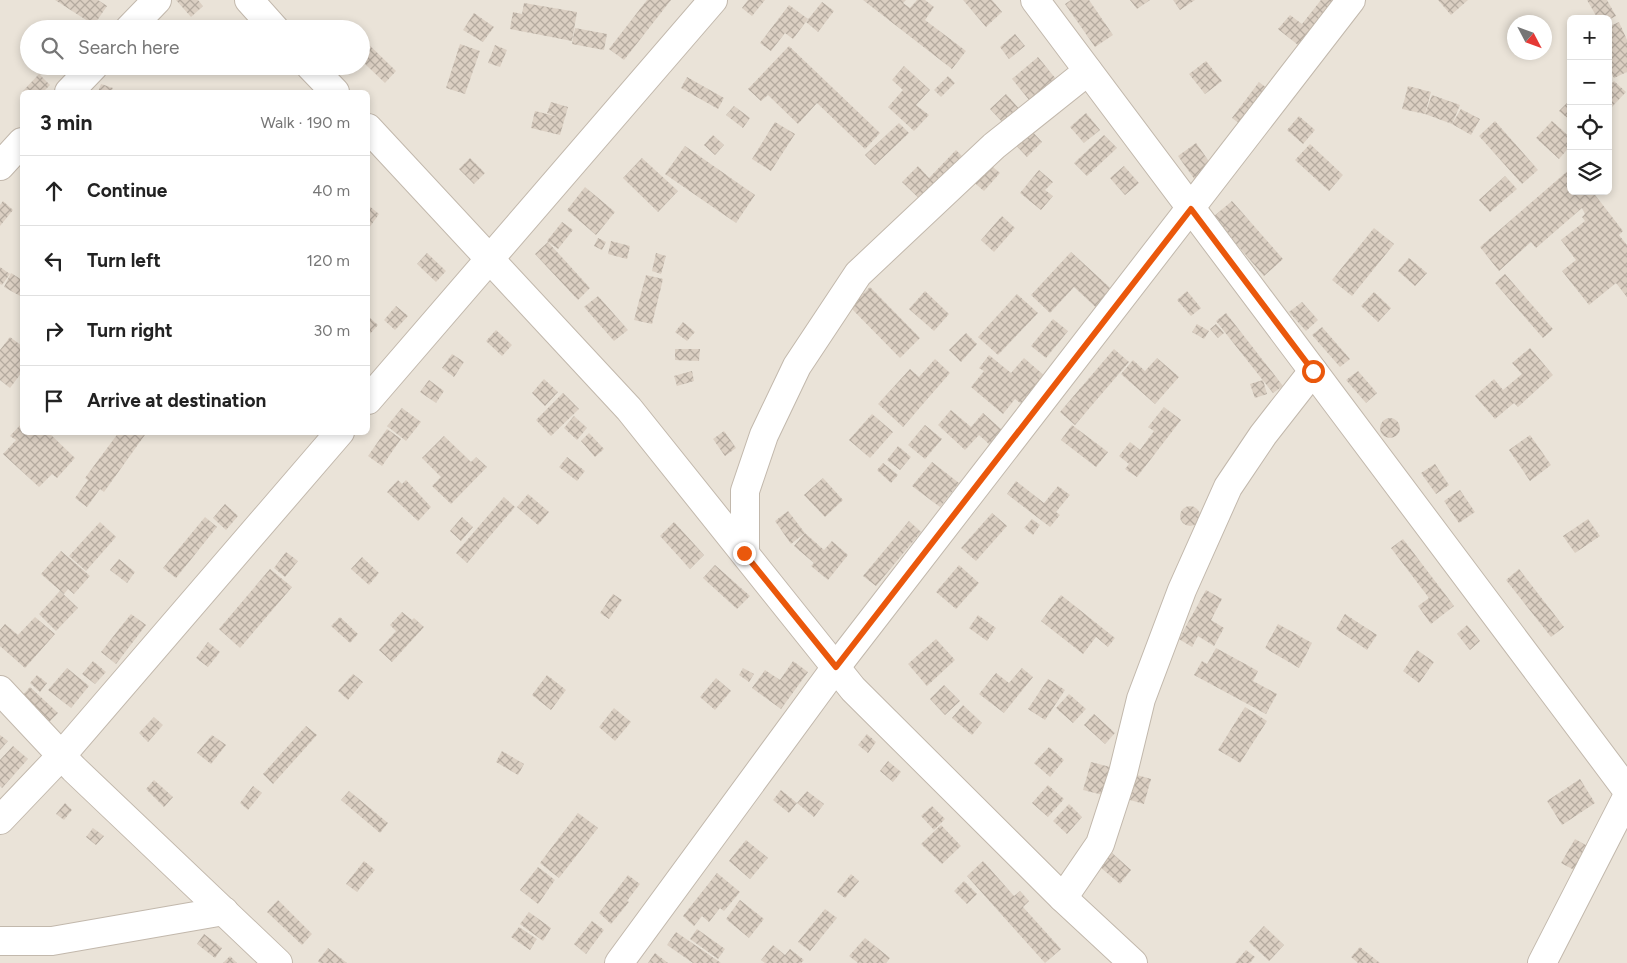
<!DOCTYPE html>
<meta charset="utf-8">
<style>
:root{--surface:#fff;--page:#f6f6f6;--text:#222;--muted:#767676;--line:#e0e0e0}
body{margin:0;font-family:Figtree,sans-serif;background:var(--page);color:var(--text)}
.controls{position:absolute;right:15px;top:15px;display:grid;overflow:hidden;border-radius:8px;box-shadow:0 2px 8px #0003}
.controls button{width:45px;height:45px;display:grid;place-items:center;padding:0;border:0;border-bottom:1px solid var(--line);background:var(--surface);color:var(--text);font:25px sans-serif}
.compass{position:absolute;left:1507px;top:15px;width:45px;height:45px;border-radius:50%;background:var(--surface);box-shadow:0 2px 8px #0003;rotate:131deg}
.stop{position:absolute;width:15px;height:15px;margin:-11px;border:4px solid #ea580c;border-radius:50%;background:#fff}
.stop.end{background:#ea580c;border-color:#fff;box-shadow:0 1px 5px #0008}
.list{margin:0;padding:0;list-style:none}
h2{display:flex;justify-content:space-between;align-items:center;height:65px;margin:0;padding:0 20px;font-size:21px}
h2 small{font-size:16px;font-weight:400;color:var(--muted)}
.list li{display:grid;grid-template-columns:32px 1fr auto;gap:15px;align-items:center;box-sizing:border-box;height:70px;padding:0 20px;border-top:1px solid var(--line)}
.list b{display:block;font-size:19px;white-space:nowrap}
.list em{font-size:16px;font-style:normal;color:var(--muted)}
.icon{flex:none;width:28px;height:28px;fill:none;stroke:currentColor;stroke-width:2;stroke-linecap:round;stroke-linejoin:round}
.map{position:relative;flex:none;width:1627px;height:963px;overflow:hidden}
.search{position:absolute;background:var(--surface);box-shadow:0 2px 8px #0003;left:20px;top:20px;width:350px;height:55px;display:flex;align-items:center;gap:12px;box-sizing:border-box;padding:0 18px;border-radius:28px;color:var(--muted);font-size:19px}
.panel{position:absolute;background:var(--surface);box-shadow:0 2px 8px #0003;left:20px;top:90px;width:350px;height:345px;border-radius:8px}
.map>svg:first-child{display:block}
.residential{fill:#eae3d8;fill-rule:evenodd}
.building{fill:url(#building-cross-hatch)}
.lines{fill:none;stroke-linecap:round;stroke-linejoin:round}
.minor-casing{stroke:#c2b8ac;stroke-width:30}
.minor{stroke:#fff;stroke-width:28}
.route{stroke:#ea580c;stroke-width:6}
</style>
<div class="map">
<svg width="1627" height="963" viewBox="0 0 1627 963">
<defs>
<pattern id="building-cross-hatch" width="8" height="8" patternUnits="userSpaceOnUse" patternTransform="scale(1.25)"><rect width="8" height="8" fill="#dbcfc2"/><path d="M0 0l8 8M0 8l8-8" fill="none" stroke="#b4aa9f"/></pattern>
</defs>
<rect width="100%" height="100%" fill="#f6f1eb"/>
<path class="residential" d="M0,0H1627V963H0ZM1571,19H1608V191H1571ZM1514,22H1544V52H1514ZM29,29H361V66H29ZM22,92H368V432H22Z"/>
<g class="building">
<polygon points="55,0 98,0 107,6 94,25"/>
<polygon points="176,0 198,0 203,6 191,17"/>
<polygon points="647,0 671,0 624,60 609,49"/>
<polygon points="748,0 765,0 752,16 742,8"/>
<polygon points="863,0 906,0 903,3 910,8 917,0 925,0 934,7 925,20 966,51 952,69"/>
<polygon points="963,0 992,0 1002,12 986,27"/>
<polygon points="1071,0 1089,0 1113,35 1095,47 1065,4"/>
<polygon points="1130,0 1150,0 1137,9"/>
<polygon points="1173,0 1195,0 1180,10"/>
<polygon points="1321,0 1342,0 1303,49 1278,29 1290,15 1302,24"/>
<polygon points="1438,0 1468,0 1451,15"/>
<polygon points="1587,0 1607,0 1616,16 1608,20 1598,19"/>
<polygon points="822,2 834,11 818,32 806,22"/>
<polygon points="524,3 577,12 572,41 510,29 513,12 522,14"/>
<polygon points="789,5 808,19 793,39 785,33 771,51 760,43"/>
<polygon points="474,13 494,27 483,42 463,30"/>
<polygon points="1619,22 1627,40 1627,72 1614,78 1608,67 1608,27"/>
<polygon points="575,28 607,34 604,50 572,44"/>
<polygon points="1015,34 1025,46 1009,59 1000,47"/>
<polygon points="361,37 396,71 385,83 361,60"/>
<polygon points="460,44 480,51 465,94 446,88"/>
<polygon points="495,45 507,50 500,67 488,63"/>
<polygon points="789,46 880,133 865,149 817,103 798,124 768,95 761,101 748,89"/>
<polygon points="1038,57 1056,79 1030,101 1012,79"/>
<polygon points="1206,61 1222,81 1205,94 1189,74"/>
<polygon points="904,66 930,90 916,105 929,115 914,131 888,107 903,90 892,80"/>
<polygon points="39,74 50,85 43,92 24,92 23,91"/>
<polygon points="948,76 955,83 941,97 934,90"/>
<polygon points="687,77 724,98 718,109 681,88"/>
<polygon points="1614,81 1626,92 1608,111 1608,87"/>
<polygon points="1259,82 1272,92 1244,127 1232,118"/>
<polygon points="101,84 113,88 111,92 98,92"/>
<polygon points="1408,86 1431,92 1425,114 1402,109"/>
<polygon points="1006,94 1022,112 1007,127 990,109"/>
<polygon points="1432,95 1460,105 1452,124 1425,114"/>
<polygon points="1571,99 1571,121 1559,111"/>
<polygon points="551,102 568,107 560,135 531,128 535,111 559,117 547,113"/>
<polygon points="734,106 750,118 743,128 726,115"/>
<polygon points="1461,109 1480,119 1471,135 1452,124"/>
<polygon points="1086,113 1100,130 1084,143 1070,127"/>
<polygon points="1299,116 1315,130 1303,144 1287,130"/>
<polygon points="1495,121 1538,170 1522,184 1479,136"/>
<polygon points="1552,121 1571,138 1571,145 1559,159 1536,138"/>
<polygon points="775,122 795,134 771,171 752,159"/>
<polygon points="899,123 909,133 875,165 865,155"/>
<polygon points="1027,126 1042,142 1027,157 1012,141"/>
<polygon points="713,135 724,145 715,155 704,145"/>
<polygon points="1104,135 1117,148 1087,176 1074,163"/>
<polygon points="1196,143 1213,167 1195,180 1178,156"/>
<polygon points="1310,144 1343,175 1329,191 1295,160"/>
<polygon points="685,146 755,195 736,223 665,174"/>
<polygon points="956,150 967,161 925,204 902,182 918,166 929,178"/>
<polygon points="470,158 485,173 474,184 459,169"/>
<polygon points="642,158 678,191 658,212 623,178"/>
<polygon points="987,162 1000,173 984,191 971,180"/>
<polygon points="1124,166 1139,183 1125,195 1110,178"/>
<polygon points="1571,168 1571,191 1592,191 1623,231 1619,235 1627,245 1627,297 1616,283 1589,305 1562,271 1576,260 1561,240 1585,221 1582,217 1585,214 1582,208 1536,248 1531,242 1499,271 1480,247"/>
<polygon points="1039,170 1053,182 1045,190 1053,196 1041,210 1020,193"/>
<polygon points="1505,176 1517,189 1490,212 1479,200"/>
<polygon points="585,187 615,212 596,235 567,210"/>
<polygon points="3,201 13,210 0,226 0,205"/>
<polygon points="1232,201 1283,259 1264,276 1213,217"/>
<polygon points="368,205 379,214 369,228 368,227"/>
<polygon points="1002,216 1015,228 994,252 981,240"/>
<polygon points="562,222 573,230 558,249 547,241"/>
<polygon points="1374,228 1394,244 1352,296 1332,280"/>
<polygon points="598,238 606,242 602,250 594,246"/>
<polygon points="611,241 630,246 627,259 608,254"/>
<polygon points="548,242 590,288 578,300 535,254"/>
<polygon points="1071,252 1119,296 1103,314 1074,287 1050,313 1031,295"/>
<polygon points="427,253 446,271 436,282 417,264"/>
<polygon points="656,253 666,256 661,274 652,271"/>
<polygon points="1409,258 1427,273 1415,286 1398,271"/>
<polygon points="0,267 10,274 2,285 0,284"/>
<polygon points="11,273 22,280 22,297 4,287"/>
<polygon points="1505,274 1553,329 1543,338 1495,283"/>
<polygon points="646,275 663,279 652,324 634,320"/>
<polygon points="870,287 920,338 900,358 850,307"/>
<polygon points="925,291 949,314 934,331 909,309"/>
<polygon points="1187,291 1201,308 1191,316 1177,300"/>
<polygon points="1374,292 1391,308 1378,322 1361,306"/>
<polygon points="1017,294 1038,313 998,355 978,337"/>
<polygon points="598,296 628,330 614,341 584,307"/>
<polygon points="1302,302 1318,320 1306,331 1289,312"/>
<polygon points="396,306 408,316 395,330 384,320"/>
<polygon points="1226,313 1283,386 1273,393 1216,321"/>
<polygon points="368,316 378,325 368,336"/>
<polygon points="1053,319 1068,331 1046,358 1031,346"/>
<polygon points="683,322 695,332 687,341 675,332"/>
<polygon points="1197,324 1209,331 1204,339 1192,332"/>
<polygon points="1216,324 1224,333 1218,338 1210,329"/>
<polygon points="1322,327 1350,359 1340,367 1312,335"/>
<polygon points="496,330 512,345 502,356 486,341"/>
<polygon points="966,333 977,344 961,362 949,350"/>
<polygon points="10,337 22,346 22,372 10,388 0,380 0,350"/>
<polygon points="1530,348 1553,375 1518,407 1514,403 1495,419 1475,396 1494,379 1503,390 1522,374 1512,363"/>
<polygon points="675,349 700,349 699,361 675,360"/>
<polygon points="1114,349 1129,362 1075,425 1060,412"/>
<polygon points="452,354 464,362 454,377 442,368"/>
<polygon points="989,355 1011,373 1024,358 1046,377 1023,405 1015,399 1003,414 971,387 984,371 979,368"/>
<polygon points="1157,358 1179,377 1155,404 1121,374 1133,360 1145,371"/>
<polygon points="935,359 950,373 903,427 878,404 910,369 919,377"/>
<polygon points="692,371 694,381 677,386 674,376"/>
<polygon points="1358,371 1377,393 1366,403 1346,380"/>
<polygon points="544,379 558,392 545,406 532,393"/>
<polygon points="429,380 444,391 436,403 420,392"/>
<polygon points="1263,380 1267,394 1255,398 1250,384"/>
<polygon points="563,393 579,409 551,436 536,420"/>
<polygon points="1164,407 1181,420 1137,477 1125,469 1129,464 1119,456 1130,442 1140,450 1154,431 1148,427"/>
<polygon points="402,408 421,422 406,441 387,426"/>
<polygon points="951,410 971,427 983,413 1002,430 990,445 979,435 965,450 938,425"/>
<polygon points="872,414 893,432 870,458 849,440"/>
<polygon points="574,416 587,428 577,440 564,428"/>
<circle cx="1390" cy="428" r="10"/>
<polygon points="22,423 22,432 48,432 75,458 57,478 52,474 39,487 3,454 16,440 10,436"/>
<polygon points="925,425 942,439 925,459 908,445"/>
<polygon points="1072,425 1108,452 1096,467 1061,440"/>
<polygon points="387,429 401,439 382,466 368,456"/>
<polygon points="724,431 736,448 725,456 713,439"/>
<polygon points="119,432 147,432 104,492 100,489 87,507 75,498 88,480 85,478"/>
<polygon points="589,433 604,449 595,457 581,441"/>
<polygon points="1530,435 1551,465 1530,481 1509,450"/>
<polygon points="444,436 471,462 476,457 487,467 451,504 432,486 441,477 422,458"/>
<polygon points="898,446 911,457 900,470 887,460"/>
<polygon points="567,457 585,471 577,481 559,467"/>
<polygon points="932,462 959,483 940,507 912,486"/>
<polygon points="883,463 898,475 891,483 877,470"/>
<polygon points="1435,464 1449,485 1436,494 1421,473"/>
<polygon points="823,478 843,500 825,517 804,495"/>
<polygon points="398,480 402,484 406,480 431,507 418,521 387,492"/>
<polygon points="1016,481 1044,503 1058,486 1070,495 1056,512 1060,515 1050,527 1007,494"/>
<polygon points="1460,490 1475,512 1459,523 1444,501"/>
<polygon points="528,494 549,512 538,525 517,507"/>
<polygon points="504,497 515,507 467,563 456,553"/>
<polygon points="225,504 238,516 226,530 213,518"/>
<circle cx="1190" cy="516" r="10"/>
<polygon points="788,511 805,533 791,544 775,521"/>
<polygon points="992,513 1007,526 976,561 961,548"/>
<polygon points="205,517 217,527 176,578 163,568"/>
<polygon points="462,517 473,527 461,541 450,531"/>
<polygon points="1032,519 1040,525 1033,535 1024,528"/>
<polygon points="1588,519 1600,536 1575,553 1563,536"/>
<polygon points="909,521 921,532 876,586 863,576"/>
<polygon points="100,522 116,537 86,571 69,556"/>
<polygon points="674,522 704,555 690,569 660,536"/>
<polygon points="805,533 824,550 832,541 848,555 828,580 811,566 814,563 794,546"/>
<polygon points="1403,539 1454,606 1431,624 1418,606 1429,598 1391,548"/>
<polygon points="61,551 90,576 74,594 68,589 64,594 41,574"/>
<polygon points="286,552 298,561 285,577 274,568"/>
<polygon points="362,557 379,573 369,585 351,569"/>
<polygon points="119,559 135,572 127,583 110,570"/>
<polygon points="715,565 750,596 737,609 703,578"/>
<polygon points="959,565 979,583 956,609 936,592"/>
<polygon points="270,569 292,587 240,648 219,629"/>
<polygon points="1519,569 1564,627 1551,637 1506,580"/>
<polygon points="1206,590 1222,599 1211,620 1224,628 1214,646 1198,636 1192,647 1179,639"/>
<polygon points="60,591 78,608 56,631 39,614"/>
<polygon points="613,594 622,600 609,619 600,613"/>
<polygon points="1061,595 1115,638 1108,647 1096,637 1083,654 1041,621"/>
<polygon points="402,612 412,620 414,618 424,627 392,662 379,650 396,631 390,625"/>
<polygon points="131,614 146,625 116,664 101,652"/>
<polygon points="1345,614 1377,635 1367,650 1336,629"/>
<polygon points="978,615 996,628 987,641 969,628"/>
<polygon points="35,617 55,634 25,668 0,646 0,630 5,624 18,635"/>
<polygon points="340,617 358,634 350,643 331,626"/>
<polygon points="1278,624 1312,643 1299,668 1265,648"/>
<polygon points="1467,625 1480,641 1470,650 1457,634"/>
<polygon points="936,639 955,660 927,686 908,664"/>
<polygon points="208,642 220,652 208,667 196,658"/>
<polygon points="1216,648 1258,671 1253,681 1277,694 1266,714 1194,675 1202,661 1207,664"/>
<polygon points="1417,650 1434,662 1419,683 1403,671"/>
<polygon points="93,661 106,672 95,684 82,674"/>
<polygon points="793,661 808,672 781,709 752,688 765,670 780,680"/>
<polygon points="67,668 89,686 71,708 48,690"/>
<polygon points="743,668 754,674 749,682 739,675"/>
<polygon points="1022,668 1033,677 1004,713 979,694 996,673 1009,683"/>
<polygon points="353,674 363,682 348,700 338,691"/>
<polygon points="37,675 47,683 40,692 30,683"/>
<polygon points="547,675 566,690 551,710 532,695"/>
<polygon points="716,678 731,691 715,710 700,697"/>
<polygon points="1048,679 1065,690 1045,720 1028,709"/>
<polygon points="944,685 960,701 945,715 930,699"/>
<polygon points="30,687 58,713 47,724 20,698"/>
<polygon points="1069,694 1086,709 1073,723 1056,708"/>
<polygon points="963,705 982,723 972,735 952,718"/>
<polygon points="1245,707 1267,721 1240,763 1218,750"/>
<polygon points="614,708 631,722 615,741 599,727"/>
<polygon points="1094,714 1115,733 1105,744 1084,725"/>
<polygon points="154,717 163,725 148,742 139,733"/>
<polygon points="306,726 317,735 273,784 263,774"/>
<polygon points="867,734 876,742 868,753 858,745"/>
<polygon points="0,735 8,741 0,750"/>
<polygon points="212,735 226,745 211,764 197,753"/>
<polygon points="13,746 28,759 2,788 0,786 0,760"/>
<polygon points="1049,747 1064,760 1050,777 1034,763"/>
<polygon points="502,751 524,764 518,775 496,762"/>
<polygon points="888,761 901,772 893,782 880,771"/>
<polygon points="1091,762 1114,768 1107,796 1083,790"/>
<polygon points="1137,775 1151,779 1144,804 1130,800"/>
<polygon points="1580,779 1595,803 1562,825 1547,801"/>
<polygon points="154,780 173,797 164,807 146,789"/>
<polygon points="1048,785 1064,799 1048,817 1032,803"/>
<polygon points="253,786 262,793 248,810 240,803"/>
<polygon points="781,790 797,803 789,813 773,800"/>
<polygon points="349,791 388,823 380,833 341,800"/>
<polygon points="807,791 824,804 814,817 797,803"/>
<polygon points="65,803 72,810 64,820 56,814"/>
<polygon points="1069,804 1082,817 1067,834 1053,821"/>
<polygon points="932,806 945,819 934,830 921,816"/>
<polygon points="578,813 598,828 559,878 540,863"/>
<polygon points="941,825 961,846 942,864 921,844"/>
<polygon points="93,828 104,836 96,845 86,837"/>
<polygon points="1575,839 1589,847 1576,871 1561,863"/>
<polygon points="746,840 768,858 750,879 729,861"/>
<polygon points="1112,853 1131,870 1120,884 1100,867"/>
<polygon points="364,861 375,870 357,892 346,884"/>
<polygon points="983,861 1014,896 1020,891 1029,901 1023,907 1061,949 1045,963 967,876"/>
<polygon points="538,867 555,880 538,904 520,890"/>
<polygon points="717,873 740,892 724,911 720,908 709,922 702,916 694,926 683,916"/>
<polygon points="851,874 859,881 845,898 837,892"/>
<polygon points="628,875 640,884 627,901 629,902 611,924 599,913"/>
<polygon points="964,881 977,894 967,904 954,891"/>
<polygon points="278,900 312,934 302,945 267,912"/>
<polygon points="740,900 764,919 749,938 726,919"/>
<polygon points="825,909 837,918 810,951 798,942"/>
<polygon points="529,912 551,928 543,941 520,924"/>
<polygon points="592,921 604,930 586,954 574,944"/>
<polygon points="1264,926 1284,945 1269,961 1249,942"/>
<polygon points="519,927 537,939 530,950 511,937"/>
<polygon points="697,929 725,949 718,959 690,939"/>
<polygon points="676,932 721,963 693,963 667,945"/>
<polygon points="204,934 222,948 215,958 197,944"/>
<polygon points="865,938 890,958 886,963 858,963 849,956"/>
<polygon points="773,945 785,955 790,949 804,960 801,963 765,963 761,960"/>
<polygon points="1360,947 1380,963 1358,963 1351,957"/>
<polygon points="328,948 347,963 320,963 318,961"/>
<polygon points="1246,950 1255,957 1250,963 1235,963"/>
<polygon points="655,953 668,963 648,963"/>
<polygon points="230,956 237,963 223,963"/>
</g>
<g class="lines">
<g class="minor-casing">
<g id="minor">
<polyline points="249,0 275,29"/>
<polyline points="1035,0 1627,790"/>
<polyline points="129,29 157,0"/>
<polyline points="310,66 335,92"/>
<polyline points="69,92 94,66"/>
<polyline points="368,128 629,409 853,689 1063,898 1133,963"/>
<polyline points="0,166 22,142"/>
<polyline points="368,400 713,0"/>
<polyline points="745,553 745,491 764,435 797,366 858,274 994,146 1088,71"/>
<polyline points="0,690 74,769 278,963"/>
<polyline points="0,820 61,756 340,432"/>
<polyline points="1063,898 1100,844 1123,773 1141,699 1182,590 1228,487 1263,435 1313,371"/>
<polyline points="0,941 52,941 224,911"/>
<polyline points="619,963 836,667 1351,0"/>
<polyline points="1542,963 1627,797"/>
</g>
</g>
<use href="#minor" class="minor"/>
</g>
<g class="lines">
<polyline class="route" points="744,553 836,667 1191,209 1313,371"/>
</g>
</svg>
<div class="controls">
<button>+</button>
<button>−</button>
<button><svg class="icon" aria-label="locate" viewBox="0 0 24 24"><circle cx="12" cy="12" r="6"/><path d="M12 2v4M12 18v4M2 12h4M18 12h4"/></svg></button>
<button><svg class="icon" aria-label="layers" viewBox="0 0 24 24"><path d="M12 4l9 5-9 5-9-5zM3 14l9 5 9-5"/></svg></button>
</div>
<svg class="compass" viewBox="-18 -18 36 36"><path d="M0-13l5 13h-10z" fill="#e53935"/><path d="M0 13l5-13h-10z" fill="#767676"/></svg>
<div class="stop" style="left:1313px;top:371px"></div>
<div class="stop end" style="left:744px;top:553px"></div>
<div class="search"><svg class="icon" aria-label="search" viewBox="0 0 24 24"><circle cx="10" cy="10" r="6"/><path d="M15 15l6 6"/></svg>Search here</div>
<section class="panel">
<h2>3 min<small>Walk · 190 m</small></h2>
<ul class="list">
<li><svg class="icon" aria-label="ahead" viewBox="0 0 24 24"><path d="M12 20V5M6 11l6-6 6 6"/></svg><div><b>Continue</b></div><em>40 m</em></li>
<li><svg class="icon" aria-label="left" viewBox="0 0 24 24"><path d="M17 20v-9H6M10 6l-5 5 5 5"/></svg><div><b>Turn left</b></div><em>120 m</em></li>
<li><svg class="icon" aria-label="right" viewBox="0 0 24 24"><path d="M7 20v-9h11M14 6l5 5-5 5"/></svg><div><b>Turn right</b></div><em>30 m</em></li>
<li><svg class="icon" aria-label="arrive" viewBox="0 0 24 24"><path d="M6 21V4h12l-3 4 3 4H6"/></svg><div><b>Arrive at destination</b></div></li>
</ul>
</section>
</div>
